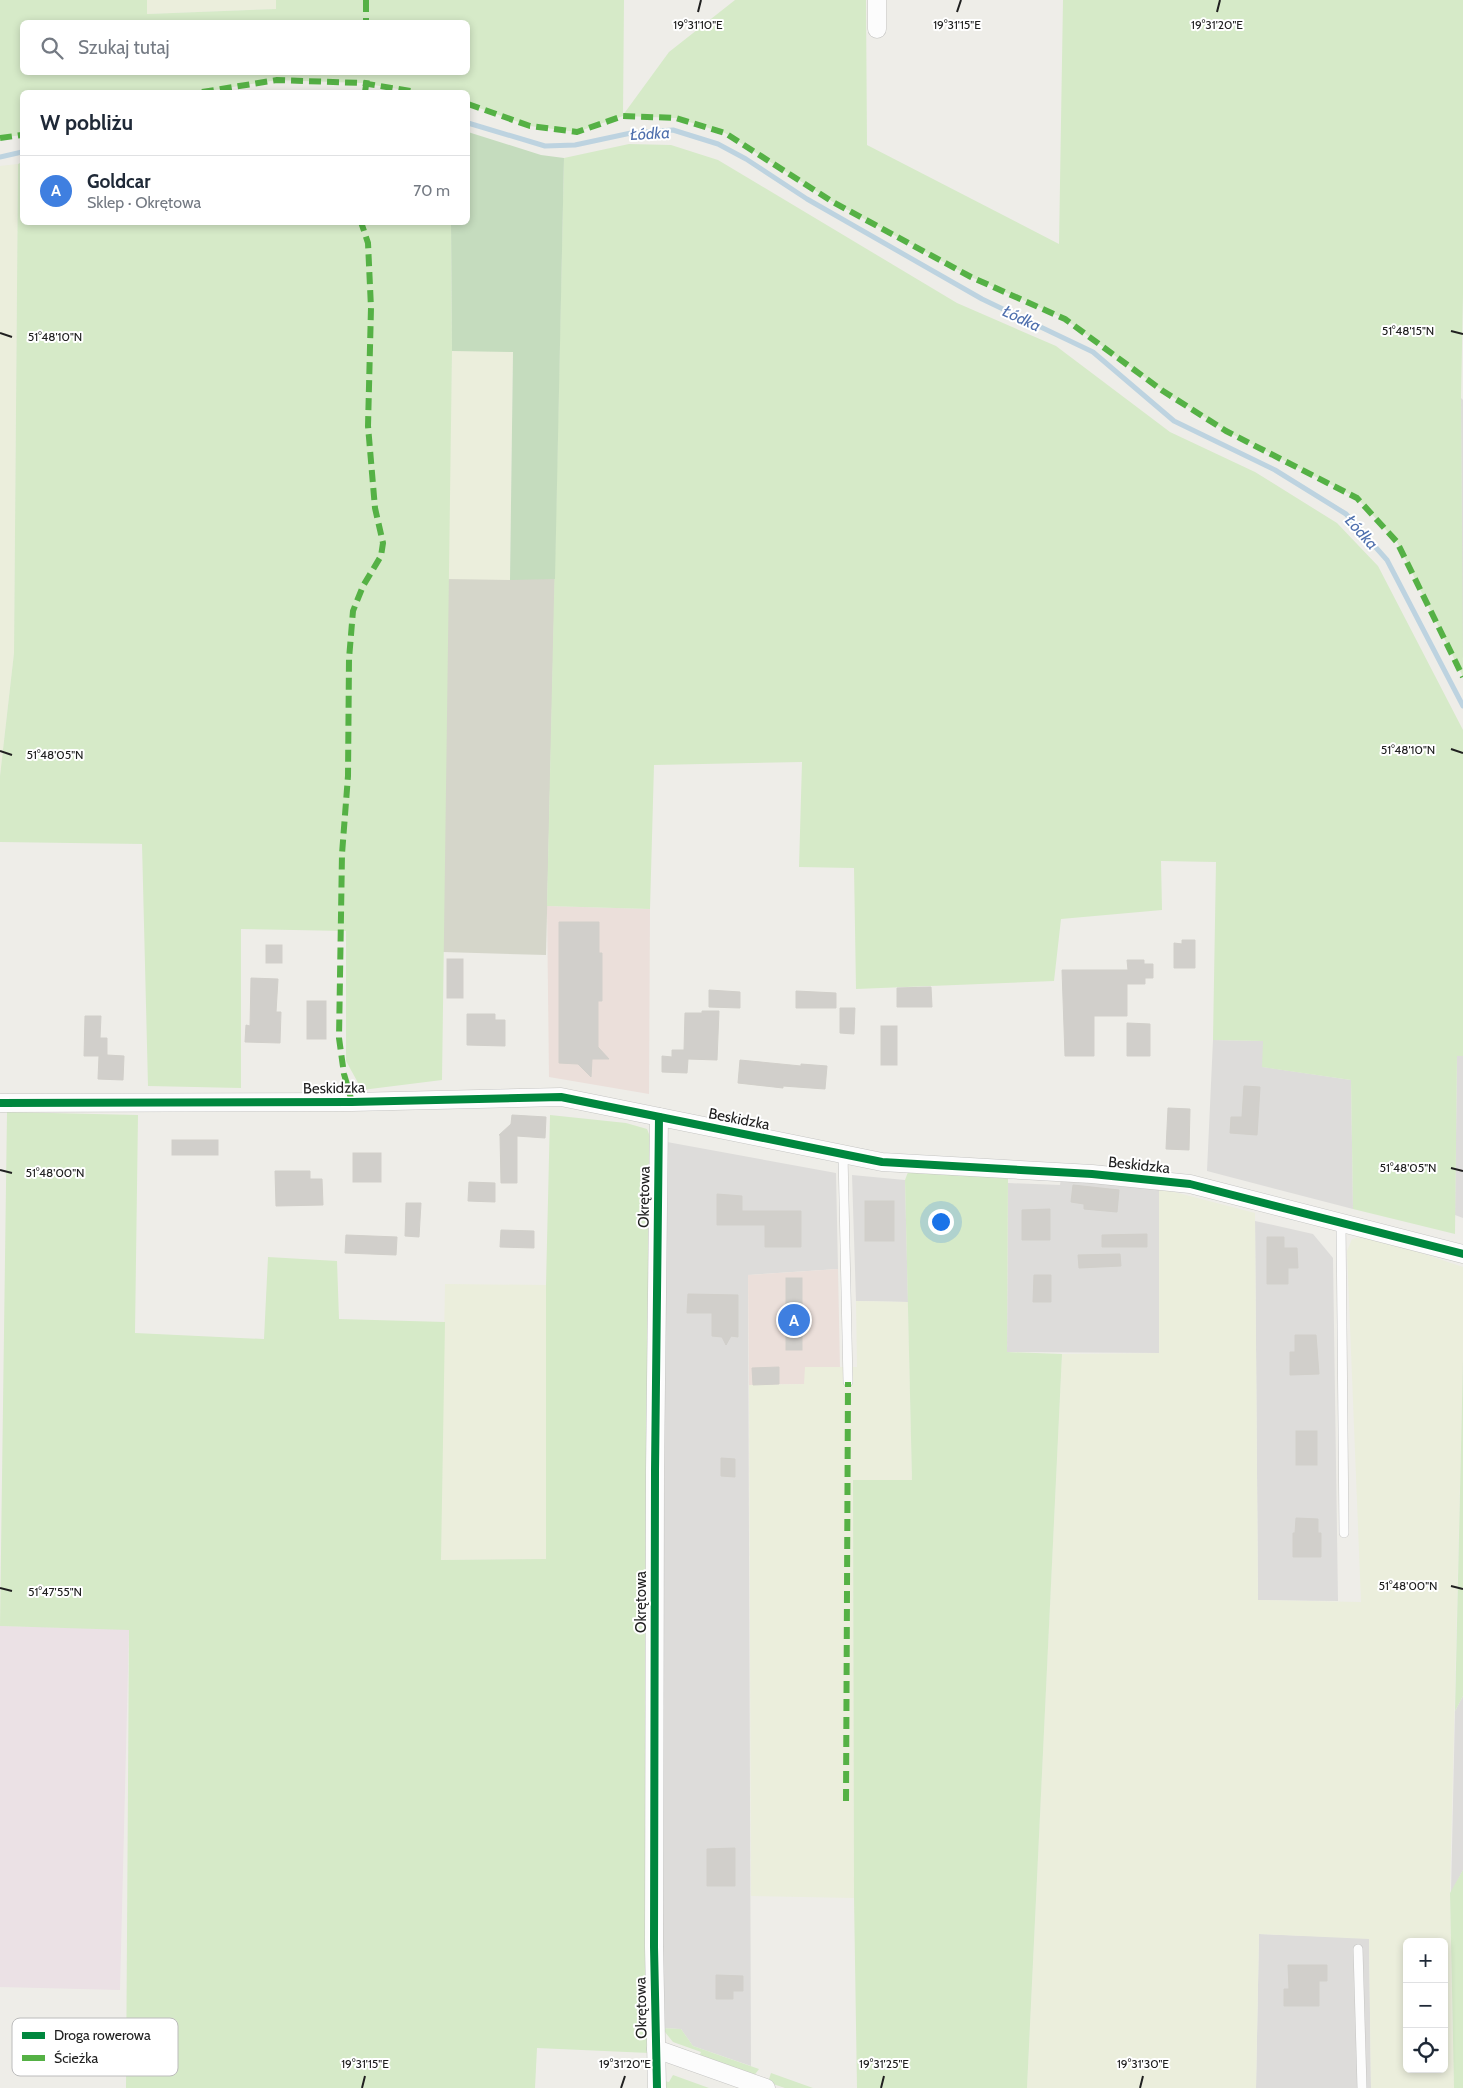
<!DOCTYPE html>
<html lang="pl">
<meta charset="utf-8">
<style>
:root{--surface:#fff;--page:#f6f6f7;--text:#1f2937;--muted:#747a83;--line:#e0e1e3;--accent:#1a73e8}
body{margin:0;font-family:Cabin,sans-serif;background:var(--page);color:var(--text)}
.controls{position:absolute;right:15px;bottom:15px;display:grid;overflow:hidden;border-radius:8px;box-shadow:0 2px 8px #0003}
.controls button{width:45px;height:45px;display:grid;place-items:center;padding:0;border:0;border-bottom:1px solid var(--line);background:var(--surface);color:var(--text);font:25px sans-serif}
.you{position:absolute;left:940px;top:1221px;width:18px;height:18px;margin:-12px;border:4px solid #fff;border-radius:50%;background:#1a73e8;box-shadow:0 0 0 8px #1a73e833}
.badge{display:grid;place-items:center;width:32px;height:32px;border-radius:50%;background:var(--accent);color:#fff;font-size:16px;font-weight:700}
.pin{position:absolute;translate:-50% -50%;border:2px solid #fff;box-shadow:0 1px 5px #0006}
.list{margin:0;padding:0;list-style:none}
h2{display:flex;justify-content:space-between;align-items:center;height:65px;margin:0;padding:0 20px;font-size:21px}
h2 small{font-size:16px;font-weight:400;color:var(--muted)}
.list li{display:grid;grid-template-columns:32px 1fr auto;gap:15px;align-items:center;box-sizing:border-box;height:70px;padding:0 20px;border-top:1px solid var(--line)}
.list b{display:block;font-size:19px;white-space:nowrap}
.list p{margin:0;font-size:16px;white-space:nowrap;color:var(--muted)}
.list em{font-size:16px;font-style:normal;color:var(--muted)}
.icon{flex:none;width:28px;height:28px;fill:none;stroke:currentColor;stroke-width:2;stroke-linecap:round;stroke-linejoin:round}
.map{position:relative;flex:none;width:1463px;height:2088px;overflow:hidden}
.search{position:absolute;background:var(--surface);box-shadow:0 2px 8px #0003;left:20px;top:20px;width:450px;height:55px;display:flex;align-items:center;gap:12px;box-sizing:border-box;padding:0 18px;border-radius:8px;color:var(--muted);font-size:19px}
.panel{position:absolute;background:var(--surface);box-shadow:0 2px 8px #0003;left:20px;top:90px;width:450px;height:135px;border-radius:8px}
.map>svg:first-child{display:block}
.residential{fill:#dddcda}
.commercial{fill:#ebdfda}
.industrial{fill:#ebe1e5}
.construction{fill:#d5d6ca}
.farmland{fill:#ebeedc;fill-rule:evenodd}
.grass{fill:#d6eac8;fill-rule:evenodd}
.forest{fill:#c5dcbe}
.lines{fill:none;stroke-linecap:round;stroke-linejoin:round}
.stream{stroke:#bdd3e0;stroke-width:5}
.building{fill:#d1cfcb;stroke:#d1cfca}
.lane-casing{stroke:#c5c5c3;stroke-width:10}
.street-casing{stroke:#c5c5c3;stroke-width:19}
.lane{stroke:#fcfcfc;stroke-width:9}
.street{stroke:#fcfcfc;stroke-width:18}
.quiet{stroke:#55b145;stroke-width:6;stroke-dasharray:12 6;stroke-linecap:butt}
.cycleway-casing{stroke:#fff;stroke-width:11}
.cycleway{stroke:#00873e;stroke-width:8}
.ticks{fill:none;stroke:#202020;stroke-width:2}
.labels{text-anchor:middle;stroke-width:4;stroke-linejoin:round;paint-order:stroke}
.street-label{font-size:15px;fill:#202020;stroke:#fff}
.water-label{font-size:16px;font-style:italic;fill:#4e6fad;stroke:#fff}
.key{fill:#fff;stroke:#bcbcbc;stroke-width:1}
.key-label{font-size:14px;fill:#202020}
.ticks-label{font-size:12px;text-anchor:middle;fill:#202020;stroke:#fff;stroke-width:4;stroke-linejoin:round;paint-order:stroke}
</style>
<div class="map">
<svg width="1463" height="2088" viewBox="0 0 1463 2088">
<rect width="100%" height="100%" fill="#eeede8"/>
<g class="residential">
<polygon points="1461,398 1463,400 1463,658 1462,657"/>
<polygon points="1213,1040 1263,1041 1263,1067 1351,1080 1353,1209 1207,1171"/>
<polygon points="1457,1056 1463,1056 1463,1218 1455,1215"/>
<polygon points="667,1142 836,1173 838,1269 748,1275 751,2066 693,2046 681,2029 660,2028"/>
<polygon points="852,1175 905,1180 908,1302 856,1301"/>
<polygon points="1061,1178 1159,1188 1159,1353 1007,1352 1008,1183 1060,1185"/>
<polygon points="1255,1221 1313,1234 1333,1258 1338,1601 1258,1600"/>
<polygon points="1463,1696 1463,1870 1451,1893 1455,1711"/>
<polygon points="1259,1934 1369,1938 1371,2088 1256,2088"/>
</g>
<g class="commercial">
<polygon points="547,906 650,909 649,1094 549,1077"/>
<polygon points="838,1269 840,1368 805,1367 805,1384 749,1385 748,1275"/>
</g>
<polygon class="industrial" points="0,1626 129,1629 120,1990 0,1987"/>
<polygon class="construction" points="447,579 555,579 546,955 443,952"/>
<g class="farmland">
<polygon points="147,0 276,0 276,9 146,14"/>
<polygon points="18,164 14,653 0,776 0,166"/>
<polygon points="452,351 513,351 510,580 447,579"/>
<path d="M1159,1188L1255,1213L1258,1600L1361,1602L1347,1251L1352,1239L1368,1235L1463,1267V1359L1450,1893L1454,2088H1371L1369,1939L1259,1934L1256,2088H1027L1062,1354L1159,1353ZM1407,1942H1444V2069H1407Z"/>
<polygon points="445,1284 546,1285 546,1559 440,1560"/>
<polygon points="856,1301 908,1302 912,1480 853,1481 854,1898 751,1896 749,1385 804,1384 805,1367 857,1367"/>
</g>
<g class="grass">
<path d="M0,0H147V14L276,9V0H624L623,115L669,52L735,0H866L867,145L1059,244L1063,0H1463V294L1461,398L1463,677L1397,542L1357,498L1226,431L1163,391L1065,319L971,277L833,202L725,133L676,118L623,116L577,132L530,126L468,104V92H416L362,83L277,80L202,92H22V135L0,138ZM22,22H468V72H22Z"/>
<polygon points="629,144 671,145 718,160 957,303 1056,346 1170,432 1255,472 1337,523 1378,566 1463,730 1463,1056 1457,1056 1455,1234 1353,1209 1351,1080 1262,1067 1263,1041 1213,1040 1216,862 1161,861 1162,910 1061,919 1054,981 856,989 854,868 799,867 802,762 654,765 650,909 547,906 564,158"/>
<polygon points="22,162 22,222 451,223 452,351 442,1080 362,1090 346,1061 346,931 241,929 241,1088 148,1086 142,844 0,842 0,776 14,653 18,164"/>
<polygon points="7,1112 138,1115 135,1333 264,1339 268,1257 337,1261 339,1319 445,1322 441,1560 546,1559 546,1285 550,1115 626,1123 647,1129 651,1139 649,2053 537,2048 535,2088 126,2088 129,1630 0,1626"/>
<polygon points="908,1172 1008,1177 1007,1352 1062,1354 1027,2088 857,2088 854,1898 853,1480 912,1480 905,1180"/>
<polygon points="1463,1359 1463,1696 1455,1711"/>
<polygon points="1463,1870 1463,2088 1454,2088 1450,1893"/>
<polygon points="660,2028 681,2029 693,2046 759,2069 753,2077 699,2057 701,2052 673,2042 665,2032 661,2032"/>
<polygon points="771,2073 813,2088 785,2088 770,2083 769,2079"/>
<polygon points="673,2075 709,2088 665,2088 664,2081 669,2082"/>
</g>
<polygon class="forest" points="468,132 541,155 564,158 555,579 510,580 513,352 452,351 451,223 468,222"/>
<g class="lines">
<g class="stream">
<polyline points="468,123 545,146 575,145 631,133 673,130 718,144 746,159 807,199 982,299 1093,352 1174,421 1275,470 1346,514 1387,560 1463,706"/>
<polyline points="0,157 22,152"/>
</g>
</g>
<g class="building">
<polygon points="559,922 599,922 599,953 602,953 602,1001 598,1001 598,1047 609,1059 592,1059 591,1077 578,1064 559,1063"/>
<polygon points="1182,940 1195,940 1195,968 1174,968 1174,943 1182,944"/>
<rect x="266" y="945" width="16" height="18"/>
<rect x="447" y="959" width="16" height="39"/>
<polygon points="1127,960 1144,960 1144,964 1153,964 1153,978 1145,978 1145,984 1127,984 1127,1016 1094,1016 1094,1056 1065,1056 1062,970 1128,970"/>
<polygon points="251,978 278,979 276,1012 281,1012 280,1043 245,1042 246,1025 250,1026"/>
<polygon points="931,987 932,1007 897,1007 897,988"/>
<polygon points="709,990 740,992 740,1008 709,1007"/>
<polygon points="796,991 836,993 836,1008 796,1008"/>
<rect x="307" y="1001" width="19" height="38"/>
<polygon points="840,1008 855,1008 854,1034 840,1033"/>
<polygon points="702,1011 719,1011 717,1060 688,1059 687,1073 662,1072 662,1056 672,1057 672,1050 684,1050 685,1013 702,1013"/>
<polygon points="467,1014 495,1014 495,1020 505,1020 505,1046 467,1045"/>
<polygon points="85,1016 101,1016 100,1038 107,1038 107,1055 124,1056 123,1080 98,1079 99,1056 84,1056"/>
<polygon points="1127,1023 1150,1024 1150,1056 1127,1056"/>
<rect x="881" y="1026" width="16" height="39"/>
<polygon points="740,1060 801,1066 801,1064 827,1066 825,1089 783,1086 783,1088 738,1083"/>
<polygon points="1244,1086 1260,1087 1257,1135 1230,1133 1231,1117 1242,1117"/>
<polygon points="1168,1108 1190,1109 1189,1150 1166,1149"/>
<polygon points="512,1115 546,1117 545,1138 517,1136 517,1183 501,1183 500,1135 499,1135 511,1124"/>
<rect x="172" y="1140" width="46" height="15"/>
<rect x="353" y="1153" width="28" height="29"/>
<polygon points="275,1171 310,1171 310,1179 322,1179 323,1205 276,1206"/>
<polygon points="469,1182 495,1183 495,1202 468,1201"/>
<polygon points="1073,1185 1119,1190 1117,1212 1084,1209 1084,1204 1071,1202"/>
<polygon points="717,1194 742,1196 742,1211 801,1211 801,1247 765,1247 765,1225 717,1225"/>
<rect x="865" y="1201" width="29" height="40"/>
<polygon points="406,1203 421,1203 419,1237 405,1236"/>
<polygon points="1050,1209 1050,1240 1022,1240 1022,1210"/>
<polygon points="501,1230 534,1231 534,1248 500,1247"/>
<polygon points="1147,1234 1147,1247 1102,1247 1102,1235"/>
<polygon points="346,1235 397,1237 396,1255 345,1253"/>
<polygon points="1267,1237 1284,1237 1284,1248 1297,1248 1298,1268 1288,1268 1288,1284 1267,1284"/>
<polygon points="1120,1254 1121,1266 1079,1268 1078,1255"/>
<polygon points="1034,1275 1051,1275 1051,1302 1033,1302"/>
<rect x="786" y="1278" width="16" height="72"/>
<polygon points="688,1294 738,1295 738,1337 731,1336 726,1345 722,1337 712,1336 712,1313 687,1313"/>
<polygon points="1295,1335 1316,1335 1319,1374 1290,1375 1290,1352 1295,1352"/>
<polygon points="779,1367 779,1384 753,1385 752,1368"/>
<rect x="1296" y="1431" width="21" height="34"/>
<polygon points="721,1458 735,1459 735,1477 721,1476"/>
<polygon points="1296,1518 1318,1519 1318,1533 1321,1533 1321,1557 1293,1557 1293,1533 1295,1533"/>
<polygon points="735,1848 735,1886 707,1886 707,1849"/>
<polygon points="1288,1965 1327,1965 1327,1981 1319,1981 1319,2006 1284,2006 1284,1989 1289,1989"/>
<polygon points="716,1975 743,1976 743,1991 733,1991 733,1999 716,1999"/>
</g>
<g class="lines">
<g class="lane-casing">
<g id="lane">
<polyline points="843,1154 848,1382"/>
<polyline points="1341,1222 1344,1533"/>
<polyline points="1358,1949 1362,2088"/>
</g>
</g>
<g class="street-casing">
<g id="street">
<polyline points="877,29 877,0"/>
<polyline points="0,1103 352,1102 561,1097 882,1162 1092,1174 1190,1184 1463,1254"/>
<polyline points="656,2049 766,2088"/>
<polyline points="657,2088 654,1947 655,1471 659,1117"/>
</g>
</g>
<use href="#lane" class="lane"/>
<use href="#street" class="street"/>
<g class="quiet">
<polyline points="366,0 366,22"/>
<polyline points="202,92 277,80 362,83 416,92"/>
<polyline points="365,92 368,72"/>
<polyline points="468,104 530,126 577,132 623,116 676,118 725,133 833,202 971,277 1065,319 1163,391 1226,431 1357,498 1397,542 1463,677"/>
<polyline points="0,138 22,135"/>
<polyline points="352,1102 344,1074 339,1038 342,854 348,776 349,659 353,611 363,586 381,556 383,543 375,508 368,426 371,308 368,243 361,222"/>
<polyline points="846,1801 848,1382"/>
</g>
<g class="cycleway-casing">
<g id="cycleway">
<polyline points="0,1103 352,1102 561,1097 882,1162 1092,1174 1190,1184 1463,1254"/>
<polyline points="657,2088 654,1947 655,1471 659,1117"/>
</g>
</g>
<use href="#cycleway" class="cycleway"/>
</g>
<path class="ticks" d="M698,12L701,0M957,12L961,0M1217,12L1220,0M1451,331L1463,334M0,333L12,337M1451,749L1463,753M0,751L12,755M1451,1168L1463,1171M0,1170L12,1173M1451,1586L1463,1589M0,1588L12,1591M362,2088L365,2076M621,2088L625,2076M881,2088L884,2076M1140,2088L1143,2076"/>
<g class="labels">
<g class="street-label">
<text transform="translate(334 1088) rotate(-1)" y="5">Beskidzka</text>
<text transform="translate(739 1119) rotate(11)" y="5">Beskidzka</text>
<text transform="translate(1139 1165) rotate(6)" y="5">Beskidzka</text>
<text transform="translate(644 1197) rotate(-89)" y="5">Okrętowa</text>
<text transform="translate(641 1602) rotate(-90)" y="5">Okrętowa</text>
<text transform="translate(641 2008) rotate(-91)" y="5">Okrętowa</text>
</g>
<g class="water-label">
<text transform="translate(650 133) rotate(-3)" y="6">Łódka</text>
<text transform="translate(1022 318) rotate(25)" y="6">Łódka</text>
<text transform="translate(1362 532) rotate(48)" y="6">Łódka</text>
</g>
</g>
<rect x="12" y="2018" width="166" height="58" rx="8" class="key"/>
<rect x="22" y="2032" width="23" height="7" fill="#00873e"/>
<rect x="22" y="2055" width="23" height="6" fill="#55b145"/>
<g class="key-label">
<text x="54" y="2040">Droga rowerowa</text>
<text x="54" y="2063">Ścieżka</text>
</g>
<g class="ticks-label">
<text x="698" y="29">19°31'10"E</text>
<text x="957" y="29">19°31'15"E</text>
<text x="1217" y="29">19°31'20"E</text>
<text x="1408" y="335">51°48'15"N</text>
<text x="55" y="341">51°48'10"N</text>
<text x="1408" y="754">51°48'10"N</text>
<text x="55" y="759">51°48'05"N</text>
<text x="1408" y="1172">51°48'05"N</text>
<text x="55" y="1177">51°48'00"N</text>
<text x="1408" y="1590">51°48'00"N</text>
<text x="55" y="1596">51°47'55"N</text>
<text x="365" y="2068">19°31'15"E</text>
<text x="625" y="2068">19°31'20"E</text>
<text x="884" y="2068">19°31'25"E</text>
<text x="1143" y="2068">19°31'30"E</text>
</g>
</svg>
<div class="controls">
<button>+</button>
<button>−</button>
<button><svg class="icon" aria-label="locate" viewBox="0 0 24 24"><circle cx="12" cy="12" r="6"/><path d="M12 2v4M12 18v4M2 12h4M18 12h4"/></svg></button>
</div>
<div class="you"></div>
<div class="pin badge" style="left:794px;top:1320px;background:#3f7fe0">A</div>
<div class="search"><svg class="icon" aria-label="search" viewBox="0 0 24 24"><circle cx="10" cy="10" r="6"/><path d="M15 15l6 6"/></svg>Szukaj tutaj</div>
<section class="panel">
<h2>W pobliżu<small></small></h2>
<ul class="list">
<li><span class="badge" style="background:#3f7fe0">A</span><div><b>Goldcar</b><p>Sklep · Okrętowa</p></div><em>70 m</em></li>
</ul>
</section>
</div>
